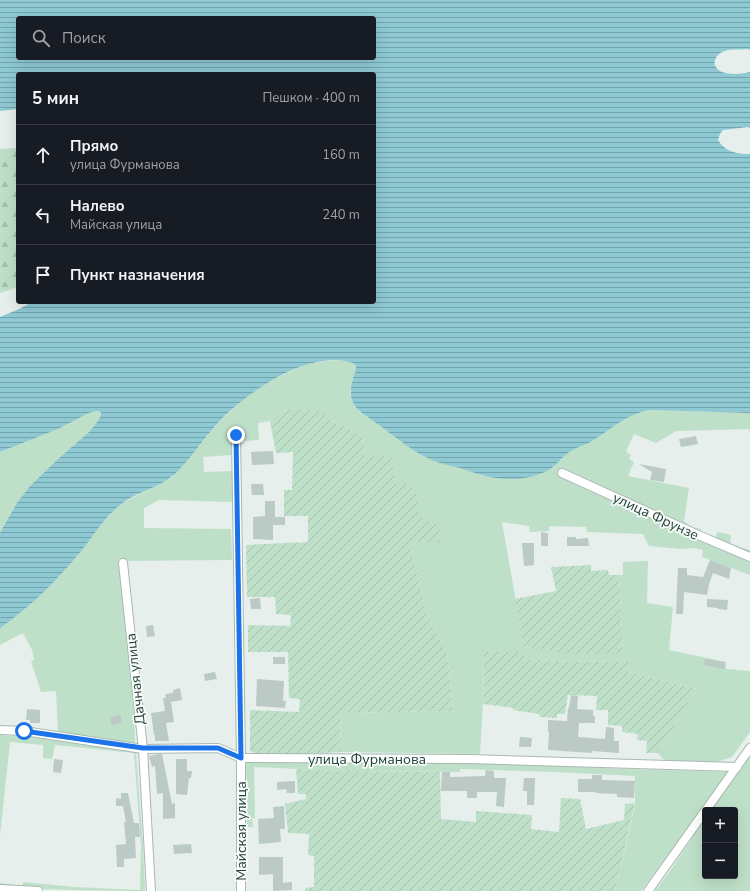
<!DOCTYPE html>
<html lang="ru">
<meta charset="utf-8">
<style>
:root{--surface:#171b24;--page:#242831;--text:#f1f3f6;--muted:#9ea1a6;--line:#363941}
body{margin:0;font-family:"Nunito Sans",sans-serif;background:var(--page);color:var(--text)}
.controls{position:absolute;right:12px;bottom:12px;display:grid;overflow:hidden;border-radius:4px;box-shadow:0 4px 16px #0002}
.controls button{width:36px;height:36px;display:grid;place-items:center;padding:0;border:0;border-bottom:1px solid var(--line);background:var(--surface);color:var(--text);font:20px sans-serif}
.stop{position:absolute;width:12px;height:12px;margin:-9px;border:3px solid #1a73e8;border-radius:50%;background:#fff}
.stop.end{background:#1a73e8;border-color:#fff;box-shadow:0 1px 4px #0008}
.list{margin:0;padding:0;list-style:none}
h2{display:flex;justify-content:space-between;align-items:center;height:52px;margin:0;padding:0 16px;font-size:17px}
h2 small{font-size:13px;font-weight:400;color:var(--muted)}
.list li{display:grid;grid-template-columns:26px 1fr auto;gap:12px;align-items:center;box-sizing:border-box;height:60px;padding:0 16px;border-top:1px solid var(--line)}
.list b{display:block;font-size:15px;white-space:nowrap}
.list p{margin:0;font-size:13px;white-space:nowrap;color:var(--muted)}
.list em{font-size:13px;font-style:normal;color:var(--muted)}
.icon{flex:none;width:22px;height:22px;fill:none;stroke:currentColor;stroke-width:2;stroke-linecap:round;stroke-linejoin:round}
.map{position:relative;flex:none;width:750px;height:891px;overflow:hidden}
.search{position:absolute;background:var(--surface);box-shadow:0 4px 16px #0002;left:16px;top:16px;width:360px;height:44px;display:flex;align-items:center;gap:10px;box-sizing:border-box;padding:0 14px;border-radius:4px;color:var(--muted);font-size:15px}
.panel{position:absolute;background:var(--surface);box-shadow:0 4px 16px #0002;left:16px;top:72px;width:360px;height:232px;border-radius:4px}
.map>svg:first-child{display:block}
.grass{fill:#bfe0c8}
.forest{fill:url(#forest-firs)}
.garden{fill:url(#garden-furrows)}
.water{fill:url(#water-rules);fill-rule:evenodd}
.building{fill:#bbcac4}
.lines{fill:none;stroke-linecap:round;stroke-linejoin:round}
.street-casing{stroke:#a8b8b2;stroke-width:10}
.street{stroke:#fff;stroke-width:8}
.route{stroke:#1a73e8;stroke-width:5}
.labels{text-anchor:middle;stroke-width:3.5;stroke-linejoin:round;paint-order:stroke}
.street-label{font-size:14px;fill:#24423a;stroke:#f7fbf9}
</style>
<div class="map">
<svg width="750" height="891" viewBox="0 0 750 891">
<defs>
<pattern id="forest-firs" width="22" height="20" patternUnits="userSpaceOnUse"><rect width="22" height="20" fill="#bfe0c8"/><path d="M5 1l3.5 6h-7zM16 11l3.5 6h-7z" fill="#a4c1ad"/></pattern>
<pattern id="garden-furrows" width="10" height="10" patternUnits="userSpaceOnUse"><rect width="10" height="10" fill="#bfe0c8"/><path d="M-1 1l2-2M0 10L10 0M9 11l2-2" fill="none" stroke="#a4c1ad"/></pattern>
<pattern id="water-rules" width="6" height="5" patternUnits="userSpaceOnUse"><rect width="6" height="5" fill="#8ec9d4"/><path d="M0 2.5h6" fill="none" stroke="#74a5ad"/></pattern>
</defs>
<rect width="100%" height="100%" fill="#e6efeb"/>
<g class="grass">
<polygon points="341,360 348,361 355,365 356,369 350,393 352,400 355,406 360,412 373,420 397,439 410,448 433,460 553,467 566,453 575,448 586,445 621,421 638,412 649,410 750,413 750,434 749,429 676,431 656,443 634,434 626,451 631,455 629,459 634,462 628,476 689,488 684,521 691,527 701,529 702,534 716,537 717,532 731,535 730,545 750,550 750,575 702,557 703,550 694,548 681,549 649,546 643,534 587,532 586,527 549,526 549,531 530,532 529,526 502,522 524,647 623,653 619,575 623,575 623,562 648,561 647,603 673,607 669,650 726,662 726,669 750,671 750,732 732,757 716,762 665,761 658,753 696,689 628,672 628,661 569,662 524,659 524,652 484,652 483,704 480,754 341,752 340,713 453,711 447,653 427,615 410,543 418,516 418,497 396,484 365,455 363,436 329,419 308,410 287,410 281,411 270,421 258,423 259,440 245,441 244,433 232,434 231,455 203,457 204,472 232,471 232,502 159,500 144,508 144,528 231,529 232,560 120,561 134,710 135,744 58,732 56,691 41,692 31,661 34,660 32,650 23,633 0,645 0,628 25,609 58,577 81,550 102,524 120,504 162,483 172,477 205,439 215,426 246,397 270,381 306,364 325,361"/>
<polygon points="96,411 101,412 101,415 98,421 89,432 58,459 30,486 0,533 0,452 58,429 89,413"/>
<path d="M0,735L50,739L134,751L136,753L143,845L145,891C96,891 48,890 0,886V883L23,886V882L75,887L140,890L141,846L134,753L55,745L52,759L43,758V745L10,742L0,835Z"/>
<polygon points="750,755 750,891 655,891 670,871 705,819 705,876 735,876 735,810 711,810"/>
<polygon points="246,762 308,762 483,763 625,769 728,772 641,891 615,891 635,806 635,776 556,772 460,769 460,772 345,771 254,767 255,818 252,818 253,827 247,827"/>
</g>
<polygon class="forest" points="18,148 18,287 0,293 0,149"/>
<g class="garden">
<polygon points="287,410 308,410 322,411 329,419 363,436 365,455 391,457 396,484 409,484 418,497 418,516 439,525 440,542 410,543 427,615 447,653 453,711 340,713 341,752 264,756 250,751 250,710 299,712 300,699 289,698 288,652 248,652 248,625 290,626 291,615 276,614 275,597 247,597 246,545 308,542 308,516 284,516 284,490 292,490 293,452 276,453 270,421 281,411"/>
<polygon points="591,565 591,571 608,570 609,575 619,575 623,653 578,655 524,647 515,599 556,591 551,567"/>
<polygon points="484,652 525,652 524,659 569,662 628,661 628,672 696,689 658,753 646,753 647,741 637,740 638,734 622,732 622,726 608,725 608,710 596,710 597,696 568,695 565,714 557,714 557,718 540,717 539,714 513,710 513,708 483,704"/>
<polygon points="296,769 345,771 440,772 441,819 476,822 476,811 532,815 531,829 559,832 561,798 580,799 586,829 624,820 625,804 635,803 615,891 305,891 305,888 314,887 314,856 308,855 309,834 288,833 285,804 306,799 306,794 298,794"/>
</g>
<path class="water" d="M0,0H750V50L747,49C741,50 734,49 728,50C716,52 708,65 722,72C729,75 743,74 750,72V128L748,127L723,130L720,134L718,140C725,152 737,154 750,154V413L649,410C623,415 609,432 587,444C580,447 574,448 568,453C562,457 558,463 553,467C538,478 514,481 496,478C484,476 471,472 460,468C450,465 440,464 432,460C409,450 392,434 372,420C364,414 355,410 352,400C349,392 352,383 354,375C355,373 356,370 356,367C355,363 350,362 346,361C302,353 243,395 215,426C205,438 196,450 186,462C181,467 177,473 171,477C156,489 134,493 120,505C105,517 94,535 82,550C58,579 31,607 0,628V533L17,503L30,486L58,459L89,432L98,421L101,415V412L96,411L89,413L58,429L0,452V317L19,309L32,302H374V74H18V109L0,111ZM18,18H374V58H18Z"/>
<g class="building">
<polygon points="696,436 698,444 681,447 679,439"/>
<polygon points="273,451 274,464 252,465 251,452"/>
<polygon points="639,464 666,469 664,482 650,480 652,472"/>
<polygon points="251,484 263,484 264,495 252,495"/>
<polygon points="265,501 275,501 275,517 285,517 285,525 273,525 273,540 253,539 253,517 265,516"/>
<polygon points="541,532 548,533 548,546 541,546"/>
<polygon points="567,537 576,537 576,539 588,538 589,546 567,546"/>
<polygon points="522,543 534,543 534,565 524,566"/>
<polygon points="710,560 731,568 729,579 713,573 709,584 707,595 684,592 683,614 676,614 678,568 687,568 687,575 703,577"/>
<polygon points="260,598 261,609 251,609 250,599"/>
<polygon points="707,599 728,600 727,610 718,609 718,608 707,607"/>
<polygon points="153,625 155,636 147,637 146,626"/>
<rect x="273" y="657" width="12" height="7"/>
<polygon points="705,659 725,662 724,669 704,665"/>
<polygon points="215,672 217,679 205,681 204,674"/>
<polygon points="257,679 284,681 283,701 286,701 285,708 256,706"/>
<polygon points="180,688 182,700 171,702 174,722 166,723 169,741 155,741 155,735 154,735 151,713 165,711 163,698 166,698 165,694 173,693 173,690"/>
<polygon points="571,695 578,696 577,709 593,710 593,716 595,716 595,723 579,723 578,737 605,739 606,727 614,728 614,741 619,741 619,753 592,751 592,753 548,750 549,732 548,732 548,720 567,721 568,708 569,708"/>
<polygon points="27,709 40,710 40,723 30,723 30,720 26,720"/>
<polygon points="121,715 122,723 111,725 110,717"/>
<polygon points="520,737 532,738 531,747 519,747"/>
<polygon points="158,754 162,754 172,804 175,803 175,818 163,819 163,793 157,794 155,766 152,767 149,756"/>
<polygon points="54,759 63,760 61,773 53,772"/>
<polygon points="176,759 187,759 187,771 192,771 191,778 189,778 187,795 176,794"/>
<polygon points="486,770 494,771 494,777 495,778 506,778 504,807 496,806 497,792 477,792 477,798 467,798 467,791 441,791 442,772 450,772 450,777 485,776"/>
<polygon points="592,775 602,775 602,780 635,781 634,798 617,797 617,794 596,793 596,792 578,792 578,779 592,779"/>
<polygon points="524,778 535,778 534,805 527,805 527,791 523,791"/>
<polygon points="295,781 295,793 287,793 286,789 277,790 277,782"/>
<polygon points="121,793 128,793 134,823 139,823 140,837 135,837 136,858 124,859 124,867 117,867 116,845 126,844 124,822 126,822 123,806 116,806 116,798 121,799"/>
<polygon points="284,806 285,829 280,829 281,842 259,844 258,819 274,818 273,807"/>
<polygon points="191,844 192,853 174,854 173,845"/>
<polygon points="259,857 283,857 283,883 292,882 292,890 273,891 273,874 259,875"/>
</g>
<g class="lines">
<g class="street-casing">
<g id="street">
<polyline points="236,435 241,758 241,891"/>
<polyline points="562,473 696,534 750,557"/>
<polyline points="123,563 143,749 151,891"/>
<polyline points="0,730 24,731 143,749 218,748 241,758 470,759 737,767"/>
<polyline points="706,810 750,748"/>
<polyline points="0,889 38,891"/>
<polyline points="648,891 705,811"/>
</g>
</g>
<use href="#street" class="street"/>
</g>
<g class="lines">
<polyline class="route" points="24,731 143,748 218,748 241,758 236,435"/>
</g>
<g class="labels">
<g class="street-label">
<text transform="translate(656 516) rotate(25)" y="5">улица Фрунзе</text>
<text transform="translate(135 679) rotate(-96)" y="5">Дачная улица</text>
<text x="367" y="764">улица Фурманова</text>
<text transform="translate(241 831) rotate(-90)" y="5">Майская улица</text>
</g>
</g>
</svg>
<div class="controls">
<button>+</button>
<button>−</button>
</div>
<div class="stop" style="left:24px;top:731px"></div>
<div class="stop end" style="left:236px;top:435px"></div>
<div class="search"><svg class="icon" aria-label="search" viewBox="0 0 24 24"><circle cx="10" cy="10" r="6"/><path d="M15 15l6 6"/></svg>Поиск</div>
<section class="panel">
<h2>5 мин<small>Пешком · 400 m</small></h2>
<ul class="list">
<li><svg class="icon" aria-label="ahead" viewBox="0 0 24 24"><path d="M12 20V5M6 11l6-6 6 6"/></svg><div><b>Прямо</b><p>улица Фурманова</p></div><em>160 m</em></li>
<li><svg class="icon" aria-label="left" viewBox="0 0 24 24"><path d="M17 20v-9H6M10 6l-5 5 5 5"/></svg><div><b>Налево</b><p>Майская улица</p></div><em>240 m</em></li>
<li><svg class="icon" aria-label="arrive" viewBox="0 0 24 24"><path d="M6 21V4h12l-3 4 3 4H6"/></svg><div><b>Пункт назначения</b></div></li>
</ul>
</section>
</div>
